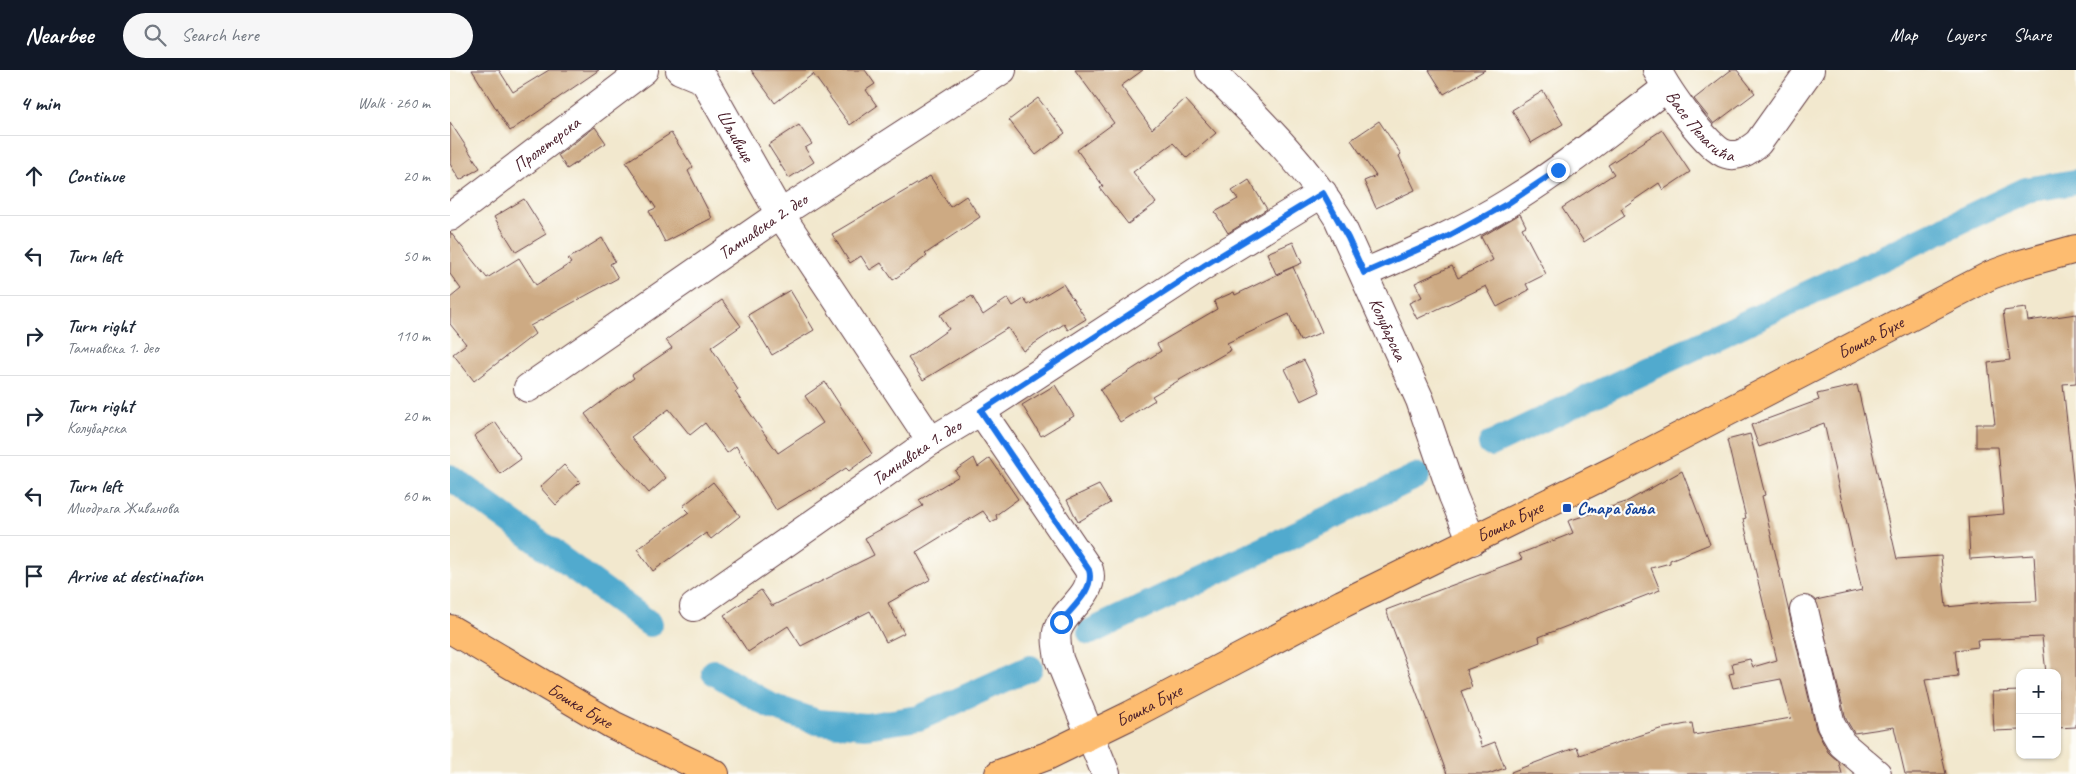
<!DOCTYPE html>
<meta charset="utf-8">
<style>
:root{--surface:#fff;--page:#f6f6f7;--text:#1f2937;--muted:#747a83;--line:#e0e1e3;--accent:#111827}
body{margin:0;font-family:Caveat,sans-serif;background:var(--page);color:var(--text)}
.controls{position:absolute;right:15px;bottom:15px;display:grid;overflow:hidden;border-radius:10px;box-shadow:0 1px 4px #0004}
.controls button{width:45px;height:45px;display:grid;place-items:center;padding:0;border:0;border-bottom:1px solid var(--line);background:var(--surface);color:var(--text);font:25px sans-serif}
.stop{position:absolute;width:15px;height:15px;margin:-11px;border:4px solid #1a73e8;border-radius:50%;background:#fff}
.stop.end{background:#1a73e8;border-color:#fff;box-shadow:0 1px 5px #0008}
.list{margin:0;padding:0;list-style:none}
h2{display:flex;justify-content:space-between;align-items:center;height:65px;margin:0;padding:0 20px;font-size:21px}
h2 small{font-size:16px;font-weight:400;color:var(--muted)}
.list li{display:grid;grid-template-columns:32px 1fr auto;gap:15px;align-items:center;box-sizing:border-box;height:80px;padding:0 20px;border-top:1px solid var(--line)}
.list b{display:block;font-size:19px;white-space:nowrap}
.list p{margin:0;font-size:16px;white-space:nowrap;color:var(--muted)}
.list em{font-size:16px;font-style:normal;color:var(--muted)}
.icon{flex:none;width:28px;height:28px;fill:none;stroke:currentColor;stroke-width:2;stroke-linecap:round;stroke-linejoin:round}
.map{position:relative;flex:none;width:1626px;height:704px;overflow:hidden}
header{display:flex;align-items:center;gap:30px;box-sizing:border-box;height:70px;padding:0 25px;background:var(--accent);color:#fff}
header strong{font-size:24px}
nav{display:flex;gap:28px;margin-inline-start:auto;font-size:18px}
.search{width:350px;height:45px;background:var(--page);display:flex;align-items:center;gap:12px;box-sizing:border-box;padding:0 18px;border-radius:28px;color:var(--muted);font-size:19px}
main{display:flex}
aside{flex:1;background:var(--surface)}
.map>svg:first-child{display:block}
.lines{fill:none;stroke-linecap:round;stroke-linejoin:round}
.canal{stroke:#51aace;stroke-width:26}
.building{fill:#cdaa83}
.minor-casing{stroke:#633d43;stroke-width:30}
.major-casing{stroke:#633d43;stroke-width:30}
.minor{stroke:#fff;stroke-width:28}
.major{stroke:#fdbc6f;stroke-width:28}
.route{stroke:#1a73e8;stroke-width:6}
.transit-dot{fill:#1a4fb4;stroke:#fdfcf7;stroke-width:2}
.labels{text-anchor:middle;stroke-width:4.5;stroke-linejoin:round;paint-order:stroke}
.street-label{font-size:18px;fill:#4a1f2b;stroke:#fdfcf7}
.transit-label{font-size:18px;font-weight:bold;fill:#164399;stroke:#fdfcf7;text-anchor:start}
</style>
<header>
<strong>Nearbee</strong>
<div class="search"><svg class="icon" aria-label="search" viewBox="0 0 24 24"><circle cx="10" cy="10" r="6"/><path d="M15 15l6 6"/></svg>Search here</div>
<nav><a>Map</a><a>Layers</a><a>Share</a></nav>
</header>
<main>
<aside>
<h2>4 min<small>Walk · 260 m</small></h2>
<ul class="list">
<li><svg class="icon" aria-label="ahead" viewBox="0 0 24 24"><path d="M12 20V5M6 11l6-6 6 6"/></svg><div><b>Continue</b></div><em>20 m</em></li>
<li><svg class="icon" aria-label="left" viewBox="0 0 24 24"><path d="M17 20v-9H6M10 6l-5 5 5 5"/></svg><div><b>Turn left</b></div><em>50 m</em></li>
<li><svg class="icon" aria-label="right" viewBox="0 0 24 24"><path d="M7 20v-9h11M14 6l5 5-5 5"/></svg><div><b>Turn right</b><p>Тамнавска 1. део</p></div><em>110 m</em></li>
<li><svg class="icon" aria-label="right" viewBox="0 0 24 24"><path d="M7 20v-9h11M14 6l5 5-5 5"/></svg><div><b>Turn right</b><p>Колубарска</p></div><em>20 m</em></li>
<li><svg class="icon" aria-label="left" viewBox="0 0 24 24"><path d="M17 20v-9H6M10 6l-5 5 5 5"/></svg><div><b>Turn left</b><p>Миодрага Живанова</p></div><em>60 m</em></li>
<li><svg class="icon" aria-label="arrive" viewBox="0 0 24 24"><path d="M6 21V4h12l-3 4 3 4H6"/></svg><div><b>Arrive at destination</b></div></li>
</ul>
</aside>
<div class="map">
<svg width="1626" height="704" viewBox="0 0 1626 704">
<rect width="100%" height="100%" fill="#fdfcf7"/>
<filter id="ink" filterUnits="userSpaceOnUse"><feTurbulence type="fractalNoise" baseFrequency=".02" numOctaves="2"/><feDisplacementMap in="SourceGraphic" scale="10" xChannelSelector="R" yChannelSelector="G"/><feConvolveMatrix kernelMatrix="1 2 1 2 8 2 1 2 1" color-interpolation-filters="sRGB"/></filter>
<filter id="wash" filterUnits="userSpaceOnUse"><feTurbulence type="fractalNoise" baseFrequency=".0096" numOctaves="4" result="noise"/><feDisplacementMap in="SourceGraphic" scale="20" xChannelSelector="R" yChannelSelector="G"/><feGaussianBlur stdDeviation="1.12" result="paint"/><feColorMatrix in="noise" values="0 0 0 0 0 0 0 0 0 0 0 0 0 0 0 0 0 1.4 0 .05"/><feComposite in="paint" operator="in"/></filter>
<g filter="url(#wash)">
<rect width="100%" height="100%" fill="#f2e8ce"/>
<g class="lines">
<g class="canal">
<polyline points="1041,374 1576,120 1626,112"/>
<polyline points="0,407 200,554"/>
<polyline points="640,562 967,406"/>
<polyline points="264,602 321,636 367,652 416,656 469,648 580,598"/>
</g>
</g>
<g id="blocks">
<g class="building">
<polygon points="22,0 49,0 63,22 99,0 149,0 60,61"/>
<polygon points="301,0 415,0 425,14 416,20 427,36 400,55 363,4 325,33"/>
<polygon points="625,0 693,0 671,16 702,59 735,29 766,63 737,88 723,73 683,102 706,133 678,154 650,118 653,116 627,80 664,53"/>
<polygon points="979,0 1035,0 994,24"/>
<polygon points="1281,0 1287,0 1305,23 1264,54 1244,29"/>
<polygon points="1093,21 1113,54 1081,73 1062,40"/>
<polygon points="588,28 615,63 586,85 559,50"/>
<polygon points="929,51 951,84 949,86 965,120 926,138 914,111 926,106 901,70"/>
<polygon points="0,52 30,98 10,110 0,94"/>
<polygon points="349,55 362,74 355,78 364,92 339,108 318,75"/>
<polygon points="145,57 156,73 117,99 108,85"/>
<polygon points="1212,60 1240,102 1213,120 1209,113 1171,139 1175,146 1134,172 1112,138 1164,104 1158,95"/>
<polygon points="221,63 243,97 238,101 262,148 215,172 199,141 206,138 176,92"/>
<polygon points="480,106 500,137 516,126 530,147 475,184 477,186 443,210 431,193 420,200 411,186 400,193 382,164"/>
<polygon points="799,110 817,139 778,163 765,142 788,129 782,121"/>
<polygon points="74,129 96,164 66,182 44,147"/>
<polygon points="1070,144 1076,156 1072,158 1096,204 1076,214 1079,220 1047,237 1036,216 967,249 959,233 972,227 965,213 1002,196 1008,208 1043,190 1031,167"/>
<polygon points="0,162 37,208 69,188 86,215 121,193 118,189 152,168 165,191 160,194 168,208 80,256 85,264 24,311 3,284 16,274 0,254 0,228 11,219 0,204"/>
<polygon points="843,172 852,193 826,204 817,183"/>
<polygon points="843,197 872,262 850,271 839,244 777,273 781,280 702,326 705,330 670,352 650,320 711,281 707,274 767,239 764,231 784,222 785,225"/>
<polygon points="613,214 636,249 618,260 614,254 573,281 558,258 473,310 458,288 499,259 490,245 522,226 533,245 558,228 563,236 574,229 578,235"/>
<polygon points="340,220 364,260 322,285 298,245"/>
<polygon points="272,230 291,256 261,277 288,320 285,322 328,383 373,353 355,326 375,312 422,384 399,401 396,398 361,421 360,420 326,440 286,376 277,383 255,353 240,365 219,339 181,367 216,408 199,423 165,384 135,344 184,308 182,305 222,278 216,270"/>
<polygon points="1576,238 1578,251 1626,244 1626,313 1613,314 1626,438 1626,657 1607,658 1607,603 1596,603 1592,567 1527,570 1528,577 1505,580 1508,606 1475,610 1496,704 1455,704 1444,657 1404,663 1396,649 1366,530 1412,520 1374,353 1309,377 1301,355 1369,330 1367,324 1407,315 1447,489 1491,486 1496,537 1547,532 1587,531 1584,485 1520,489 1518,447 1554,444 1548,377 1526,377 1526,354 1545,354 1538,293 1560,290 1553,241"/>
<polygon points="854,290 870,322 851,331 835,299"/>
<polygon points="605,315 624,346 591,366 572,335"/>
<polygon points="45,352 71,389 50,404 24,366"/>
<polygon points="1300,364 1315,425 1312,426 1366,659 1378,682 1389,692 1392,704 1062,704 1061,702 1127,677 1130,685 1210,659 1242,653 1244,665 1341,648 1331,609 1283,618 1279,604 1284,603 1282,593 1300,589 1303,597 1327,590 1293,449 1296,448 1277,370"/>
<polygon points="524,388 528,397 540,388 568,429 546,445 547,449 541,452 533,441 466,482 481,509 438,533 454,563 436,572 420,541 351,576 338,556 298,582 274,545 311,520 322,536 424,485 415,468 473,436 469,430 509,406 505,401"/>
<polygon points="114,395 130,412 106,435 90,417"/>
<polygon points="1232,401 1260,474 1220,490 1220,493 1201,498 1210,520 1089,567 1090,572 1016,600 1022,617 1011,621 1032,677 1045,672 1055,698 1038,704 997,704 936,540 1072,489 1069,484 1123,463 1118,451 1176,432"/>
<polygon points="263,412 290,446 261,469 256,463 203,501 187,479 239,442 233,436"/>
<polygon points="649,415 660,433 628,452 617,430"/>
<polygon points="1570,621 1570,660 1544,661 1542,622"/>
</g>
</g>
</g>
<g filter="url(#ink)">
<use href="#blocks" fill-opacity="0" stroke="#633d43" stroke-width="1"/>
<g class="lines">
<g class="minor-casing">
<g id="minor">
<path id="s1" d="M230,0L254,10L330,144L481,371"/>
<path id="s2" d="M760,0C805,46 854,92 888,148L970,330L1003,426L1022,471"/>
<path id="s3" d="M1207,0C1216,18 1257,79 1276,84C1288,88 1298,81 1308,73L1360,0"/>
<path id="s4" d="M0,147L194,0"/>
<path d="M914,203C963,182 1013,161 1058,133C1113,99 1164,58 1216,18"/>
<path id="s5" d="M78,318L330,144L552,0"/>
<path d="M531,341L639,500C646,525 613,539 607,562C605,571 608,580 609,589L656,704"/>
<path id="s6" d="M244,537L481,371L531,341L755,195L873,123"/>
<polyline points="1354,540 1381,655 1392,674 1427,704"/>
</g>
</g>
<g class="major-casing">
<g id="major">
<path id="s7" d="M0,559L163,655L265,704"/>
<path id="s8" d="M549,704L597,686L681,645L892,534L1169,398L1541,205L1571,194L1626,179"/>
</g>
</g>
<use href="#minor" class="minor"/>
<use href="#major" class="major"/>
</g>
</g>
<g class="lines" filter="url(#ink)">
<path class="route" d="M611,552C622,537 645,520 639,500L531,341L755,195L873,123L898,168L914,203L997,167L1057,134L1108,100"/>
</g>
<rect class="transit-dot" x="1112" y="433" width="10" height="10" rx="2.5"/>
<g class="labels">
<g class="street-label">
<text dy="6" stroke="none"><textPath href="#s3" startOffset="72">Васе Пелагића</textPath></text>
<text dy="6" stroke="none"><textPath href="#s1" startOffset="90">Шљивице</textPath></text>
<text dy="6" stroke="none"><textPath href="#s4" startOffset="121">Пролетерска</textPath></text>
<text dy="6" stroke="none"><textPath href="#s5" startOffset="285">Тамнавска 2. део</textPath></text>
<text dy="6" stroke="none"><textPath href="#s2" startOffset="318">Колубарска</textPath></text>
<text dy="6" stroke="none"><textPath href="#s8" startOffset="975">Бошка Бухе</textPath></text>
<text dy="6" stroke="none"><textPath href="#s6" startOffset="271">Тамнавска 1. део</textPath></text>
<text dy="6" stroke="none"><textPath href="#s8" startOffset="570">Бошка Бухе</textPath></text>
<text dy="6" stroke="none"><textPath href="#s8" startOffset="165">Бошка Бухе</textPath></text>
<text dy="6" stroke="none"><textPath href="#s7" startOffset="151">Бошка Бухе</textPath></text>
</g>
<g class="transit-label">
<text x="1127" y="444">Стара бања</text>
</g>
</g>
</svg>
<div class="controls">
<button>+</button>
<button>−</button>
</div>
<div class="stop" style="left:611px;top:552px"></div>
<div class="stop end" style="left:1108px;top:100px"></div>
</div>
</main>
